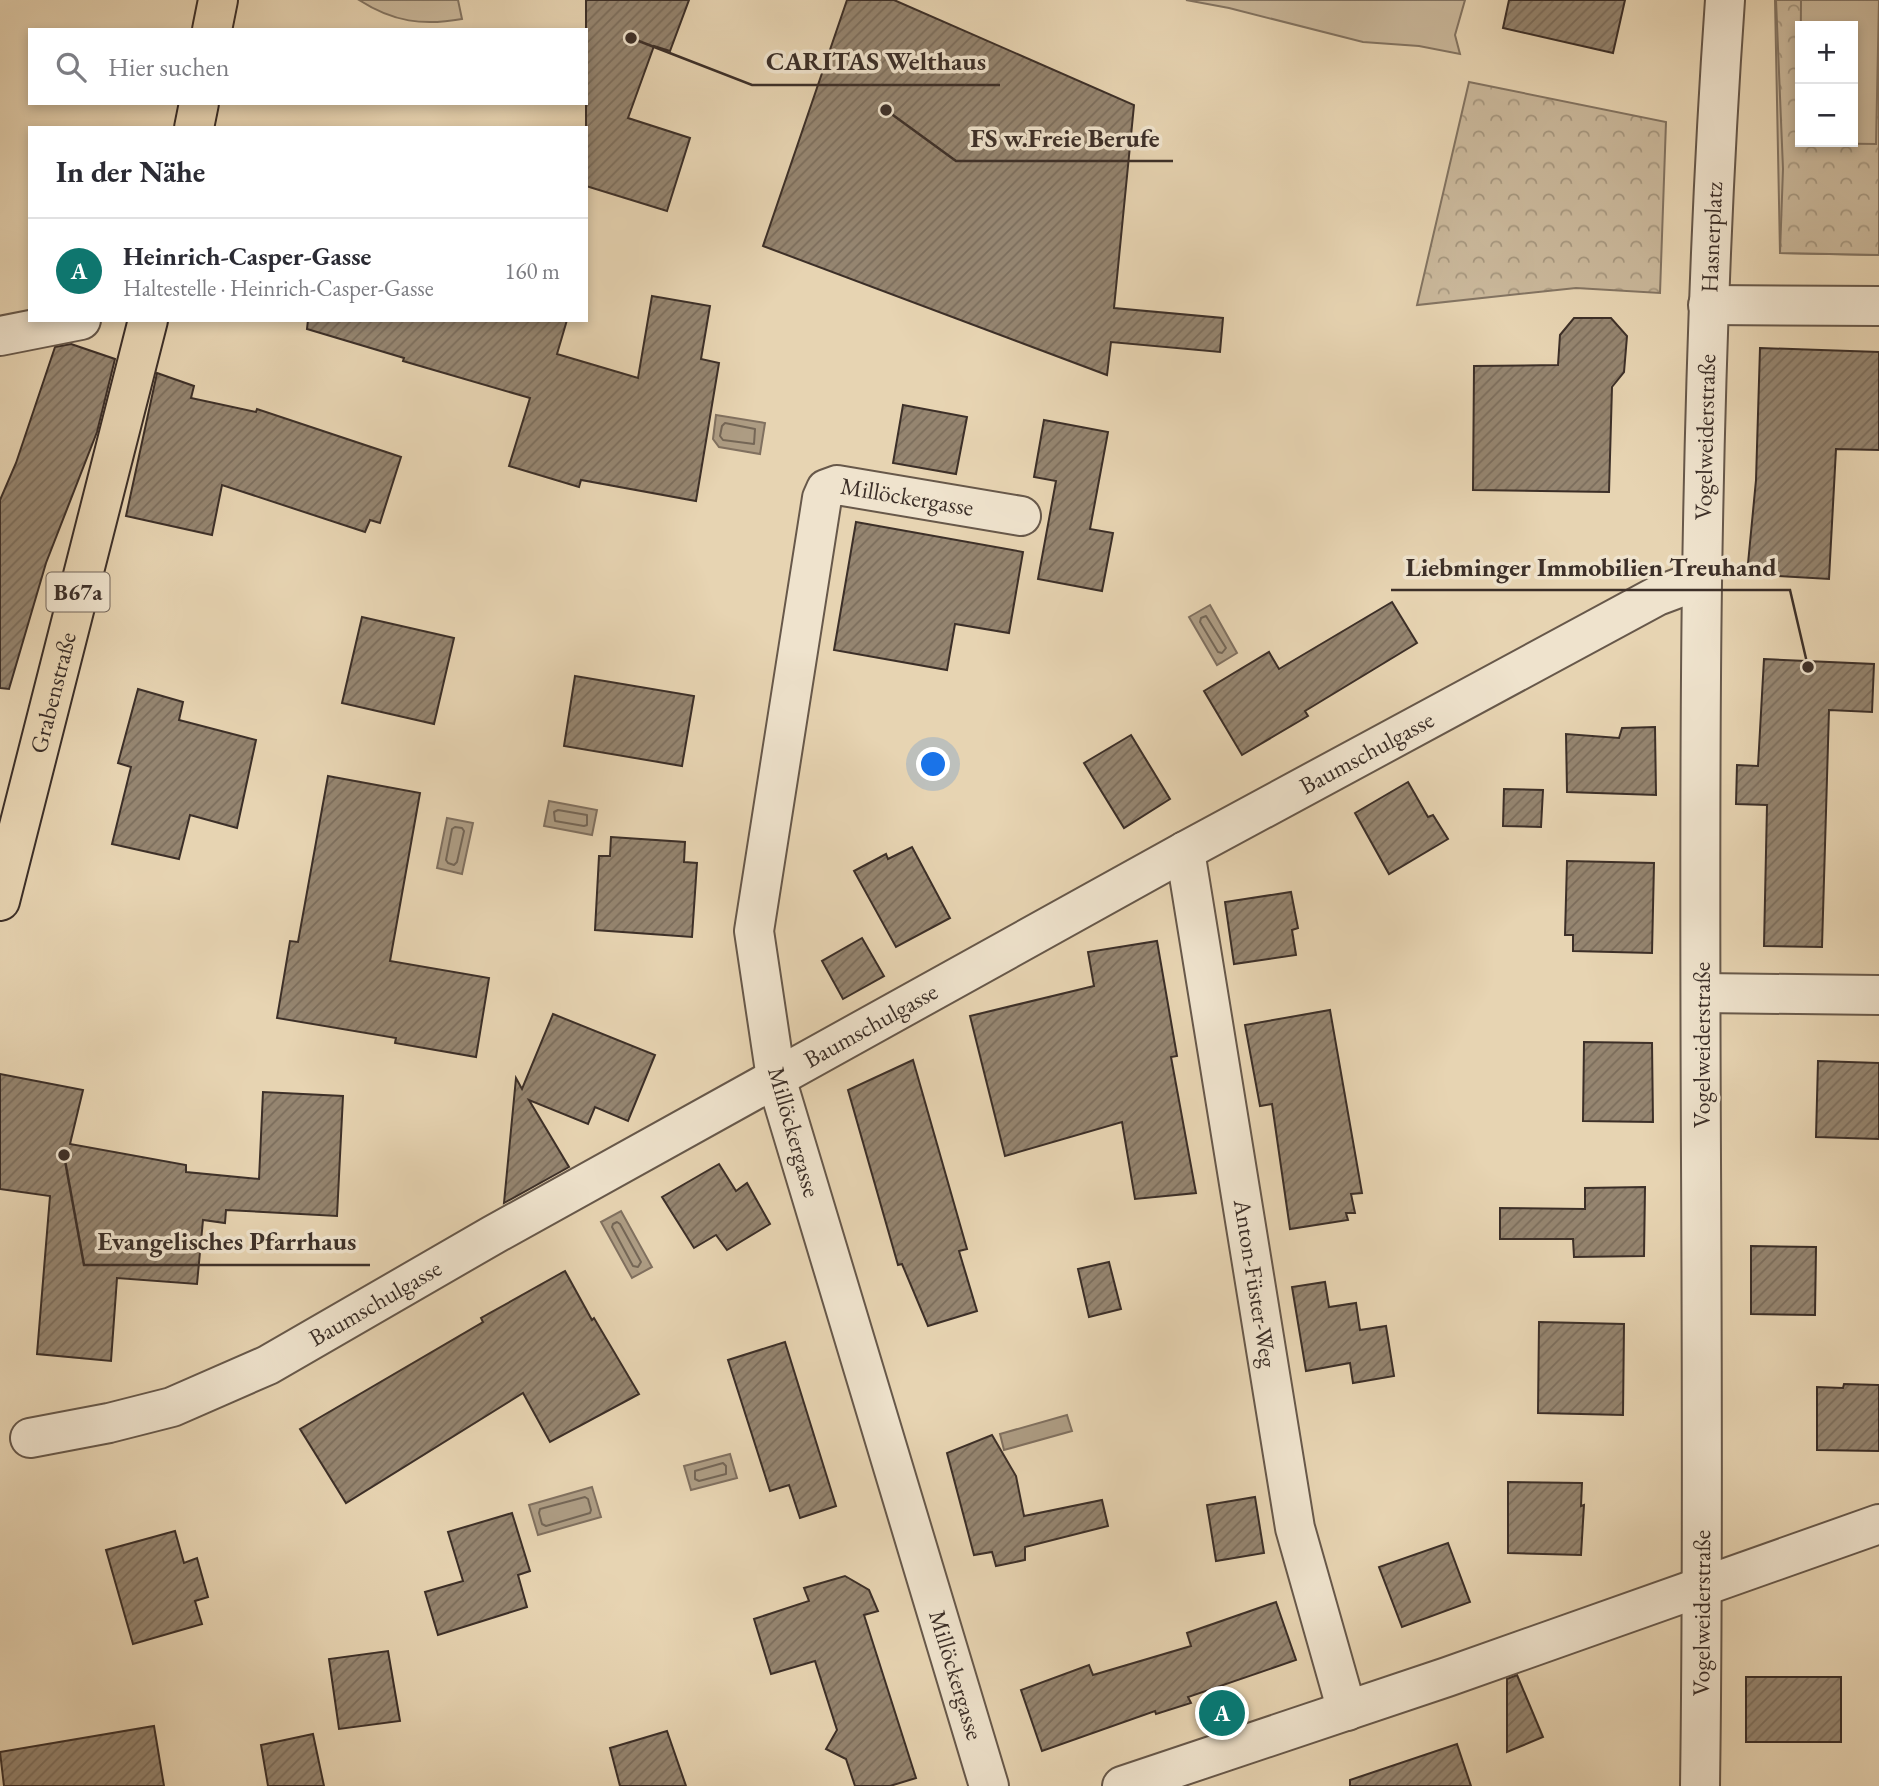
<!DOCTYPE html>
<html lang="de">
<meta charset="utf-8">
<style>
:root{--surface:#fff;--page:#f7f7f7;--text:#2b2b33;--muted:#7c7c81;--line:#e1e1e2;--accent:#0f766e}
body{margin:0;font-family:"EB Garamond",serif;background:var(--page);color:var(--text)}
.controls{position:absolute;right:21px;top:21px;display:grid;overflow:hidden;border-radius:0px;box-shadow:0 4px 10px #0003}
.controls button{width:63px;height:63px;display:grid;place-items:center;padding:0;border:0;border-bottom:2px solid var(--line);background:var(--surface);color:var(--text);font:35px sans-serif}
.you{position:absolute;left:934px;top:765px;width:24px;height:24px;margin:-18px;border:5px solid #fff;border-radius:50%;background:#1a73e8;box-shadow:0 0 0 10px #1a73e833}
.badge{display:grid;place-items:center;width:46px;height:46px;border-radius:50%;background:var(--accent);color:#fff;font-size:23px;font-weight:700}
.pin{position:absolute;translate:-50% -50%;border:4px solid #fff;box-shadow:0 2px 7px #0006}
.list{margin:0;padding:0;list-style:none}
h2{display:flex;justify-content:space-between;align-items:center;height:91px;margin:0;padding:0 28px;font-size:30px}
h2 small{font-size:23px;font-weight:400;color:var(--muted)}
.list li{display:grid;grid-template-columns:46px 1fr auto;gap:21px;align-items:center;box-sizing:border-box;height:105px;padding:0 28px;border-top:2px solid var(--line)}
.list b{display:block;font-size:26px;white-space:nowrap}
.list p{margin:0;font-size:23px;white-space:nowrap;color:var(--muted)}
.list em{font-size:23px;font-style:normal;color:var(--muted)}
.icon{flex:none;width:38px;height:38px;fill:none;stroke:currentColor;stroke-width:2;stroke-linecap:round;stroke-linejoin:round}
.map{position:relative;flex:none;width:1879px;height:1786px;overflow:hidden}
.search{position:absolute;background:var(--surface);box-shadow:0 4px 10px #0003;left:28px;top:28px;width:560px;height:77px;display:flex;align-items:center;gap:18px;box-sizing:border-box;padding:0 24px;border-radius:0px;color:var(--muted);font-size:26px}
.panel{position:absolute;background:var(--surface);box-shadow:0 4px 10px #0003;left:28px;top:126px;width:560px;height:196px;border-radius:0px}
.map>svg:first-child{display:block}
.green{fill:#cab89b;stroke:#837462;stroke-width:2;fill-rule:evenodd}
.park{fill:url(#park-crowns);stroke:#837462;stroke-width:2}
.water{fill:#ad9c83;stroke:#80705f;stroke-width:2}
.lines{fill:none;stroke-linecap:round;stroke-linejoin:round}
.shore{stroke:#746656;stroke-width:2}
.building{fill:url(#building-hatch);stroke:#3c2f28;stroke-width:2}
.minor-casing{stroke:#67584a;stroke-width:42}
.major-casing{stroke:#3c2f28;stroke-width:42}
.minor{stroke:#efe3cd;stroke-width:38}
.major{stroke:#e7d4b2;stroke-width:38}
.labels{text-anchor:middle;stroke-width:7;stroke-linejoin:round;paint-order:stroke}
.shield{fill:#efe3cd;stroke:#72655a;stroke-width:2}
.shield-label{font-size:23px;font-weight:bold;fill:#3c2f28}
.street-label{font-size:24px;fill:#3c2f28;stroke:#efe3cd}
.leader{fill:none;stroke:#3c2f28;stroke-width:2.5}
.callout-dot{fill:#3c2f28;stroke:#efe3cd;stroke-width:2.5}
.callout-label{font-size:26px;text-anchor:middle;font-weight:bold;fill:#3c2f28;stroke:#efe3cd;stroke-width:7;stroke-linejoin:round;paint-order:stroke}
</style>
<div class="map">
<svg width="1879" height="1786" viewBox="0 0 1879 1786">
<defs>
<pattern id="park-crowns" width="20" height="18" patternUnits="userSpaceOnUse" patternTransform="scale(1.75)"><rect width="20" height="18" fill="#cab89b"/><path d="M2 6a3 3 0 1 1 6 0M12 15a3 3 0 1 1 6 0" fill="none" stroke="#a5967e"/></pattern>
<pattern id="building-hatch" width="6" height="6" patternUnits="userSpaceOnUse" patternTransform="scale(1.75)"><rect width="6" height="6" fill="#958570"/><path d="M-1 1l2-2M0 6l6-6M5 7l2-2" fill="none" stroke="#7b6d5c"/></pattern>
</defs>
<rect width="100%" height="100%" fill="#e7d4b2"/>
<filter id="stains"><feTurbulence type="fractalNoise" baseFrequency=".00286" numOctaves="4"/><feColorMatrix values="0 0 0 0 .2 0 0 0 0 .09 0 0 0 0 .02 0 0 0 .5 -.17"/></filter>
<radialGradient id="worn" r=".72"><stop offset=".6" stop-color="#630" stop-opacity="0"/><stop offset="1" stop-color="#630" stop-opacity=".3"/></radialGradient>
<g class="green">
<path d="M359,0H458L462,19C423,26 393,22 359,0Z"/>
<polygon points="1186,0 1465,0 1455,35 1460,54 1419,46 1363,42 1229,8"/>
<path d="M1775,0H1879V255L1780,253ZM1800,26H1853V142H1800Z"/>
</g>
<g class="park">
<polygon points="1776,0 1801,0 1800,143 1876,144 1879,0 1879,255 1780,253 1783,169"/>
<polygon points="1469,82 1666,122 1660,293 1576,288 1417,305"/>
</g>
<g class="water">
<polygon points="716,415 765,423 760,454 719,447 713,439"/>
<polygon points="1210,605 1237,653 1217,665 1189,617"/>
<polygon points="549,801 597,810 592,835 544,826"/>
<polygon points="447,818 473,823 462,874 437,868"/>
<polygon points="621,1211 652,1267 632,1278 601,1222"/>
<polygon points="1067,1415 1072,1431 1004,1450 1000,1434"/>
<polygon points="730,1454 737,1478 691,1490 684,1466"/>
<polygon points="592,1487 601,1517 538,1535 529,1505"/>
</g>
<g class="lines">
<g class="shore">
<polygon points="725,423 755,429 754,444 723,440 720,436 722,426"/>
<polygon points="1206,616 1226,648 1222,653 1218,652 1200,622 1201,618"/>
<polygon points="558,810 587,815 587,825 584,826 555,821 554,812"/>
<polygon points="455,827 462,828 464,831 457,862 454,865 448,863 446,860 452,829"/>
<polygon points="617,1222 620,1224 641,1262 638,1267 633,1266 612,1227 613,1224"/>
<polygon points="723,1463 726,1466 726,1474 699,1481 695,1479 695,1471"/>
<polygon points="585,1497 588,1499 591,1510 590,1513 546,1526 542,1524 539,1513 540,1509"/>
</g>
</g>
<g class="building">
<polygon points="586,0 689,0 670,51 654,46 628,118 690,138 667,211 586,186"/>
<polygon points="847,0 894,0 1134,105 1114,308 1223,318 1220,352 1111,342 1107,375 763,246"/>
<polygon points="1509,0 1625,0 1613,53 1503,28"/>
<polygon points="652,296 710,306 701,359 719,363 696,501 581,480 579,487 509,466 530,398 403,361 404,358 307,329 308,320 567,320 557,354 638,378"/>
<polygon points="1574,318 1611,318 1627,336 1624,372 1612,387 1609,492 1473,490 1474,366 1558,365 1560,335"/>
<polygon points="71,344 115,359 97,432 46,563 9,689 0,688 0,500 16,463 55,347"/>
<polygon points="1760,348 1879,352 1879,450 1836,449 1829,579 1747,574 1756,480"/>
<polygon points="157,373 194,386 191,398 256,412 257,409 401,457 380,523 370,520 365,532 222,485 212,535 126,516"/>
<polygon points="903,405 967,417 956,474 893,463"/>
<polygon points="1044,420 1108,432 1090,529 1113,533 1102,591 1038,579 1056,481 1034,477"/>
<polygon points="856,522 1023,552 1009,633 955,624 947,670 834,650"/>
<polygon points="1392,602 1417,643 1305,711 1308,716 1242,755 1204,691 1269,652 1279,669"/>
<polygon points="362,617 454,638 434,724 342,703"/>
<polygon points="1764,659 1874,664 1872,712 1829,710 1822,947 1764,946 1767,805 1736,804 1737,765 1758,766"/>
<polygon points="575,676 694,696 682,766 564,746"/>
<polygon points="138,689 183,702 179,720 256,740 237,828 190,815 179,859 112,844 131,767 118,763"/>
<polygon points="1655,727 1656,795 1567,792 1566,734 1619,738 1622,728"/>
<polygon points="1131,735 1170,799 1124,828 1084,763"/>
<polygon points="328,776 420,793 390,961 489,978 476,1057 395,1043 396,1038 277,1018 290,941 298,942"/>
<polygon points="1408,782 1428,817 1433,815 1448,839 1389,874 1355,813"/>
<polygon points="1504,789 1543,790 1541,827 1503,826"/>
<polygon points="611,837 685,842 684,862 697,863 692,937 595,930 599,856 610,856"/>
<polygon points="912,847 950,918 896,947 854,871 886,854 888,859"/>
<polygon points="1567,861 1654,863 1652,953 1573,951 1573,935 1565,935"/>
<polygon points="1291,892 1298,928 1292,930 1296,955 1234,964 1225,902"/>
<polygon points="862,938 884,976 843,999 822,961"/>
<polygon points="1157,941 1177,1056 1171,1057 1196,1193 1135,1199 1122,1122 1005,1156 970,1016 1094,986 1088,952"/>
<polygon points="1330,1010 1362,1193 1351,1194 1355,1213 1346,1213 1348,1220 1290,1229 1272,1104 1260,1106 1245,1025"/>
<polygon points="553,1014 655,1055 628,1121 595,1107 588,1124 529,1100 569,1167 504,1203 516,1078 522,1089"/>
<polygon points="1584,1042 1652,1043 1653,1122 1583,1121"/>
<polygon points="913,1060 967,1249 959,1251 977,1311 928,1326 902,1264 898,1265 848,1090"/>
<polygon points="1818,1061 1879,1063 1879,1139 1816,1137"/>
<polygon points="0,1074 83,1090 70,1144 186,1165 186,1172 259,1179 263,1092 343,1096 337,1216 226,1210 225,1223 203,1220 197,1284 117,1278 111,1361 37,1354 50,1196 0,1189"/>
<polygon points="719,1164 736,1191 747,1183 770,1224 727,1250 716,1235 694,1248 662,1197"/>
<polygon points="1645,1187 1644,1256 1574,1257 1573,1239 1500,1239 1500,1208 1585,1209 1585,1188"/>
<polygon points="1751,1246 1816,1247 1815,1315 1751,1314"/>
<polygon points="1109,1262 1121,1309 1089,1317 1078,1269"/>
<polygon points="565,1271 592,1320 594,1318 639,1394 550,1442 523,1393 346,1503 300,1429 483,1322 481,1318"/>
<polygon points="1325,1282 1329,1307 1356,1303 1360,1330 1386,1326 1394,1376 1353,1383 1350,1363 1306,1371 1292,1287"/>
<polygon points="1539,1322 1624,1324 1623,1415 1538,1413"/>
<polygon points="785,1342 836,1506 800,1518 789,1485 770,1491 728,1360"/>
<polygon points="1844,1384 1879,1385 1879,1451 1817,1450 1817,1387 1843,1388"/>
<polygon points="992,1435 1016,1476 1024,1516 1102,1500 1108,1526 1025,1547 1025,1560 996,1566 992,1552 974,1555 947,1453"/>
<polygon points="1508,1482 1582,1483 1581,1506 1584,1505 1581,1555 1508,1553"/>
<polygon points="1255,1497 1264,1553 1216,1561 1207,1505"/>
<polygon points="512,1513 530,1571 518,1575 527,1607 438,1635 425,1592 463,1581 448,1532"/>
<polygon points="175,1531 184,1563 197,1558 208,1597 195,1601 202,1624 133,1644 106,1550"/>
<polygon points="1448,1543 1470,1602 1402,1627 1379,1567"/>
<polygon points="845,1576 869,1590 878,1611 864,1615 916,1778 890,1786 855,1786 846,1759 826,1749 837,1730 815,1661 771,1674 754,1619 809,1601 804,1588"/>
<polygon points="1276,1602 1296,1660 1188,1697 1191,1703 1156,1714 1155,1711 1042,1751 1021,1690 1089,1665 1093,1675 1191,1646 1187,1633"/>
<polygon points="388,1651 400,1721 339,1729 329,1659"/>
<polygon points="1517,1675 1543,1737 1507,1752 1507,1679"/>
<rect x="1746" y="1677" width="95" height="65"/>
<polygon points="154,1726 164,1786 4,1786 0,1752"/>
<polygon points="667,1731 686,1786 620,1786 610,1748"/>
<polygon points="313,1734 324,1786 268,1786 261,1745"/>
<polygon points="1457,1744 1471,1786 1350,1786 1350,1780"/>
</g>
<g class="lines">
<g class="minor-casing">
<g id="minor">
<polyline points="1708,305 1879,306"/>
<polyline points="0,336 81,320"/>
<path id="s1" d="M1185,851L1295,1528L1347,1711"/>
<polyline points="1702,993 1879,995"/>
<path id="s2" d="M30,1438L109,1423L172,1407L268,1365L493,1235L1185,851L1657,596L1700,580"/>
<path id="s3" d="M989,1786L776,1078L754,931L822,498L826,489L837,485L1021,516"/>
<polyline points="1122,1786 1447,1677 1879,1524"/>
<path id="s4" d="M1700,1786C1709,1191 1683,594 1725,0"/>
</g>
</g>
<g class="major-casing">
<g id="major">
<polyline points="212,30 218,0"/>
<polyline points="194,128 199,103"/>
<path id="s5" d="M0,901L148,320"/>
</g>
</g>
<use href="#minor" class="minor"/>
<use href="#major" class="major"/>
</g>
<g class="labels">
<rect class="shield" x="46.5" y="572.5" width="63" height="39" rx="5"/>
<g class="shield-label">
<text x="78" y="600">B67a</text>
</g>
<g class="street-label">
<text dy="8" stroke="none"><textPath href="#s4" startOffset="1549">Hasnerplatz</textPath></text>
<text dy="8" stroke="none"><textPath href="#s4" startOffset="1349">Vogelweiderstraße</textPath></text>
<text dy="8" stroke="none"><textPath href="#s3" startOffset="1419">Millöckergasse</textPath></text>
<text dy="8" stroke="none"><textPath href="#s5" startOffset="215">Grabenstraße</textPath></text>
<text dy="8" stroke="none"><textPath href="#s2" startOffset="1508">Baumschulgasse</textPath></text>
<text dy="8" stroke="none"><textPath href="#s2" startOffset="942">Baumschulgasse</textPath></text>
<text transform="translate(1702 1045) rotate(-90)" y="8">Vogelweiderstraße</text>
<text transform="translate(794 1132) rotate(74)" y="8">Millöckergasse</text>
<text dy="8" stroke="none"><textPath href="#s1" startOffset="438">Anton-Füster-Weg</textPath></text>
<text dy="8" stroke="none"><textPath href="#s2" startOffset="374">Baumschulgasse</textPath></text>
<text dy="8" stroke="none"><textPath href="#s4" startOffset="173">Vogelweiderstraße</textPath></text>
<text transform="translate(956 1675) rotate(73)" y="8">Millöckergasse</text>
</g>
</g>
<path class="leader" d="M631 38L752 85H1000M886 110L956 161H1173M1808 667L1790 590H1391M64 1155L84 1265H370"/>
<g class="callout-dot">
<circle cx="631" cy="38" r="7"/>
<circle cx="886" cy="110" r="7"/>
<circle cx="1808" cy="667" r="7"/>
<circle cx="64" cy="1155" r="7"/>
</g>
<g class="callout-label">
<text x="876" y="70">CARITAS Welthaus</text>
<text x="1065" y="147">FS w.Freie Berufe</text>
<text x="1591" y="576">Liebminger Immobilien Treuhand</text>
<text x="227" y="1250">Evangelisches Pfarrhaus</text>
</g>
<rect width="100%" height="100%" filter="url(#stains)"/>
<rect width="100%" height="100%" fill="url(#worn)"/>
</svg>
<div class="controls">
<button>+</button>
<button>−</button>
</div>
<div class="you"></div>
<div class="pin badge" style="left:1222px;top:1713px">A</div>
<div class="search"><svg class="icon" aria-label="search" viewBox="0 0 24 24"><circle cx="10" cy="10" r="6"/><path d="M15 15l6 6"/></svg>Hier suchen</div>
<section class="panel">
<h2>In der Nähe<small></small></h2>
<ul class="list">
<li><span class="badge">A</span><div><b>Heinrich-Casper-Gasse</b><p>Haltestelle · Heinrich-Casper-Gasse</p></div><em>160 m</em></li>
</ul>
</section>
</div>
